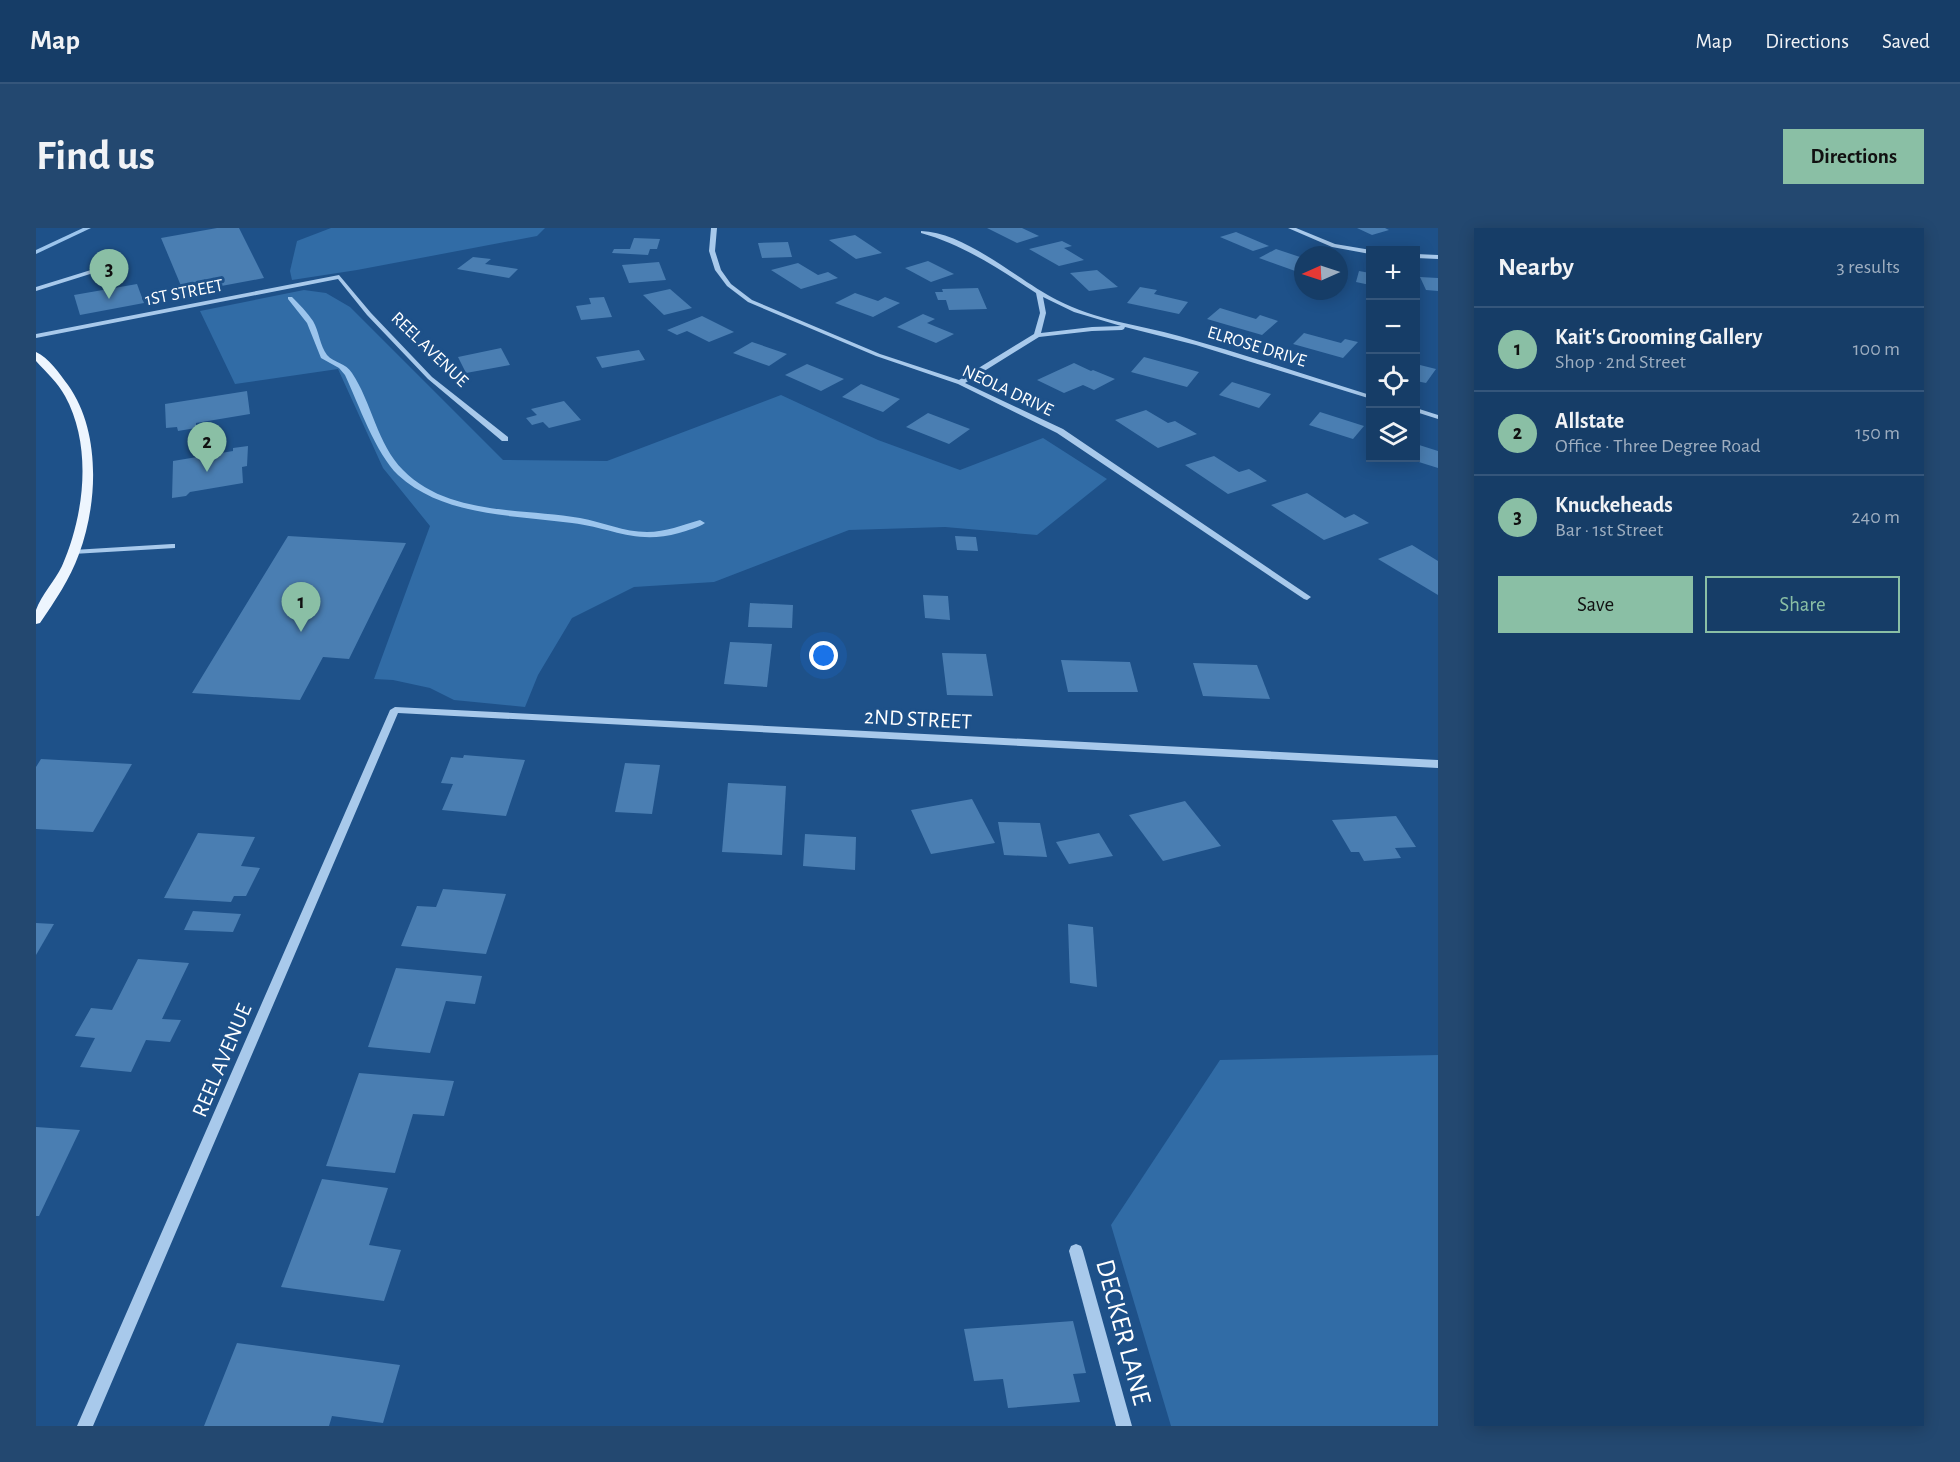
<!DOCTYPE html>
<meta charset="utf-8">
<style>
:root{--surface:#163d67;--page:#234870;--text:#f1f3f6;--muted:#9eaec0;--line:#35567b;--accent:#8abfa5}
body{margin:0;font-family:"Alegreya Sans",sans-serif;background:var(--page);color:var(--text)}
.controls{position:absolute;right:18px;top:18px;display:grid;overflow:hidden;border-radius:0px;box-shadow:0 3px 15px #0003}
.controls button{width:54px;height:54px;display:grid;place-items:center;padding:0;border:0;border-bottom:2px solid var(--line);background:var(--surface);color:var(--text);font:30px sans-serif}
.compass{position:absolute;left:1258px;top:18px;width:54px;height:54px;border-radius:50%;background:var(--surface);box-shadow:0 3px 15px #0003;rotate:267deg}
.you{position:absolute;left:788px;top:428px;width:21px;height:21px;margin:-15px;border:4px solid #fff;border-radius:50%;background:#1a73e8;box-shadow:0 0 0 9px #1a73e833}
.badge{display:grid;place-items:center;width:39px;height:39px;border-radius:50%;background:var(--accent);color:#111;font-size:20px;font-weight:700}
.pin{position:absolute;translate:-50% -50px;filter:drop-shadow(0 2px 3px #0008)}
.pin::after{content:'';position:absolute;top:32px;width:21px;height:18px;background:inherit;clip-path:polygon(0 0,100% 0,50% 100%)}
.list{margin:0;padding:0;list-style:none}
h2{display:flex;justify-content:space-between;align-items:center;height:78px;margin:0;padding:0 24px;font-size:26px}
h2 small{font-size:20px;font-weight:400;color:var(--muted)}
.list li{display:grid;grid-template-columns:39px 1fr auto;gap:18px;align-items:center;box-sizing:border-box;height:84px;padding:0 24px;border-top:2px solid var(--line)}
.list b{display:block;font-size:22px;white-space:nowrap}
.list p{margin:0;font-size:20px;white-space:nowrap;color:var(--muted)}
.list em{font-size:20px;font-style:normal;color:var(--muted)}
.actions{display:flex;gap:12px;padding:18px 24px}
.actions a{flex:1;padding:14px 0;border:2px solid var(--accent);border-radius:0px;text-align:center;font-size:21px;color:var(--accent)}
.actions .main{background:var(--accent);color:#111}
.icon{flex:none;width:33px;height:33px;fill:none;stroke:currentColor;stroke-width:2;stroke-linecap:round;stroke-linejoin:round}
.map{position:relative;flex:none;width:1402px;height:1198px;overflow:hidden;border-radius:0px}
header{display:flex;align-items:center;gap:36px;box-sizing:border-box;height:84px;padding:0 30px;background:var(--surface);border-bottom:2px solid var(--line)}
header strong{font-size:28px}
nav{display:flex;gap:33px;margin-inline-start:auto;font-size:21px}
.intro{display:flex;align-items:center;justify-content:space-between;box-sizing:border-box;height:144px;padding:0 36px}
h1{margin:0;font-size:42px}
.button{padding:15px 27px;border-radius:0px;background:var(--accent);color:#111;font-size:21px;font-weight:700}
main{display:flex;gap:36px;padding:0 36px}
aside{flex:1;background:var(--surface);border-radius:0px;box-shadow:0 3px 15px #0003}
.map>svg:first-child{display:block}
.green{fill:#316ca6}
.lines{fill:none;stroke-linecap:round;stroke-linejoin:round}
.stream{fill:#9cc5ed;fill-rule:evenodd}
.building{fill:#4a7eb2}
.minor{fill:#a8c9eb;fill-rule:evenodd}
.major{fill:#edf5fe;fill-rule:evenodd}
.labels{text-anchor:middle;stroke-width:6;stroke-linejoin:round;paint-order:stroke}
.far-street-label{font-size:18px;fill:#fff;stroke:#1e5189}
.street-label{font-size:22px;fill:#fff;stroke:#1e5189}
.near-street-label{font-size:27px;fill:#fff;stroke:#1e5189}
</style>
<header>
<strong>Map</strong>
<nav><a>Map</a><a>Directions</a><a>Saved</a></nav>
</header>
<div class="intro"><h1>Find us</h1><a class="button">Directions</a></div>
<main>
<div class="map">
<svg width="1402" height="1198" viewBox="0 0 1402 1198">
<rect width="100%" height="100%" fill="#1e5189"/>
<g class="green">
<polygon points="295,0 509,0 501,8 321,42 256,52 254,43 261,13"/>
<polygon points="268,62 290,65 314,79 467,232 571,233 745,167 842,212 924,242 1007,210 1071,251 1001,307 909,299 813,302 678,354 598,359 536,390 502,447 489,479 418,472 394,460 357,452 338,451 394,298 347,240 302,141 199,156 164,83"/>
<polygon points="1402,827 1402,1198 1135,1198 1075,997 1184,832"/>
</g>
<g class="lines">
<g class="stream">
<polygon points="47,0 55,0 0,26 0,22"/>
<path d="M252,69H256C263,76 271,84 277,93C283,103 284,118 291,127C298,135 310,135 316,145C336,175 341,216 367,242C412,288 487,280 544,290C567,294 588,304 611,304C630,304 646,297 664,292L669,295C662,300 652,302 643,305C600,317 577,300 536,295C479,287 408,289 362,247C340,226 322,175 309,147L303,140L285,130L271,95L252,71Z"/>
</g>
</g>
<g class="building">
<polygon points="181,0 203,0 228,50 148,65 125,10"/>
<polygon points="951,0 986,0 1003,8 981,15"/>
<polygon points="1321,0 1349,0 1353,2 1336,7"/>
<polygon points="1200,4 1233,18 1217,23 1184,9"/>
<polygon points="819,7 846,25 820,31 793,12"/>
<polygon points="598,10 624,11 621,21 614,21 612,27 576,25 578,21 594,21"/>
<polygon points="1026,13 1036,18 1028,20 1048,32 1023,38 993,21"/>
<polygon points="752,14 756,29 726,30 722,15"/>
<polygon points="1240,21 1267,30 1267,41 1262,44 1223,30"/>
<polygon points="437,29 455,31 449,36 482,41 473,50 421,41"/>
<polygon points="892,33 918,46 895,54 869,40"/>
<polygon points="623,34 630,52 593,55 586,37"/>
<polygon points="762,35 782,47 792,44 802,50 765,61 735,42"/>
<polygon points="1061,42 1082,59 1053,63 1034,45"/>
<polygon points="1323,43 1334,45 1334,57 1320,54"/>
<polygon points="1384,49 1402,50 1402,63 1390,62"/>
<polygon points="101,56 108,75 44,87 38,67"/>
<polygon points="1104,59 1121,62 1118,66 1152,74 1143,86 1091,75"/>
<polygon points="942,60 951,81 913,82 910,72 902,72 899,64 907,64 906,61"/>
<polygon points="634,61 656,80 628,87 607,67"/>
<polygon points="819,65 842,73 849,69 864,75 837,89 799,75"/>
<polygon points="568,69 576,89 545,92 540,78 555,76 553,70"/>
<polygon points="1184,80 1220,91 1224,87 1242,93 1226,107 1171,91"/>
<polygon points="887,86 899,91 891,95 918,106 900,115 861,99"/>
<polygon points="666,88 698,104 673,114 651,103 641,107 631,102"/>
<polygon points="1268,105 1305,115 1309,111 1322,114 1307,130 1257,116"/>
<polygon points="716,114 751,126 733,138 697,125"/>
<polygon points="465,120 474,137 430,145 422,129"/>
<polygon points="603,122 609,132 566,140 560,129"/>
<polygon points="1108,129 1163,144 1151,159 1095,144"/>
<polygon points="1038,135 1055,143 1057,142 1079,151 1058,162 1047,157 1028,165 1001,152"/>
<polygon points="771,136 808,151 785,163 749,147"/>
<polygon points="1380,136 1400,141 1390,155 1380,153"/>
<polygon points="1196,154 1235,166 1223,180 1183,167"/>
<polygon points="825,156 864,171 847,184 806,169"/>
<polygon points="211,163 214,186 160,195 160,200 142,203 141,199 130,200 129,176"/>
<polygon points="528,173 545,192 513,200 507,194 496,197 490,190 501,187 495,181"/>
<polygon points="1110,182 1132,195 1139,193 1161,206 1122,220 1079,192"/>
<polygon points="1284,184 1328,198 1317,211 1273,197"/>
<polygon points="892,185 934,201 913,216 870,199"/>
<polygon points="1380,216 1402,223 1402,240 1370,230 1380,230"/>
<polygon points="212,218 211,238 206,239 207,255 154,264 150,268 136,270 137,233 197,223 197,220"/>
<polygon points="1178,228 1203,244 1213,241 1231,253 1192,266 1149,237"/>
<polygon points="1271,265 1309,290 1318,286 1333,295 1288,312 1235,277"/>
<polygon points="252,308 370,315 313,431 287,429 264,472 156,465"/>
<polygon points="919,308 940,309 942,323 921,322"/>
<polygon points="1376,317 1402,333 1402,367 1342,331"/>
<polygon points="887,367 912,368 914,392 889,390"/>
<polygon points="714,375 757,377 756,400 712,399"/>
<polygon points="694,414 736,416 731,459 688,456"/>
<polygon points="906,425 950,426 957,468 911,467"/>
<polygon points="1025,432 1094,434 1102,464 1032,464"/>
<polygon points="1157,435 1221,437 1234,471 1167,468"/>
<polygon points="428,527 489,532 470,588 406,582 417,556 405,555 415,529 427,530"/>
<polygon points="5,531 96,536 57,604 0,601 0,539"/>
<polygon points="589,535 624,537 616,586 579,584"/>
<polygon points="692,555 750,558 746,627 686,624"/>
<polygon points="936,571 959,615 895,626 875,582"/>
<polygon points="1149,573 1185,618 1127,633 1093,587"/>
<polygon points="1360,588 1380,619 1359,620 1365,630 1328,633 1323,624 1315,624 1296,592"/>
<polygon points="962,594 1004,595 1011,629 968,627"/>
<polygon points="162,605 219,609 205,638 224,640 210,668 198,668 195,674 128,670"/>
<polygon points="1063,605 1077,628 1033,636 1020,614"/>
<polygon points="769,606 820,609 819,642 767,638"/>
<polygon points="407,661 470,666 450,726 365,718 381,678 400,679"/>
<polygon points="157,683 205,686 197,704 148,702"/>
<polygon points="0,695 18,696 0,727"/>
<polygon points="1032,696 1057,699 1061,759 1034,755"/>
<polygon points="102,731 153,735 126,791 145,792 134,814 110,812 95,844 44,839 59,810 39,808 55,780 76,782"/>
<polygon points="360,740 446,748 439,776 410,773 394,825 332,819"/>
<polygon points="323,845 418,853 408,888 377,886 359,945 290,938"/>
<polygon points="0,899 44,902 3,988 0,988"/>
<polygon points="286,951 352,960 333,1017 365,1022 348,1073 245,1059"/>
<polygon points="1037,1093 1050,1145 1037,1146 1044,1174 972,1180 967,1151 938,1153 928,1101"/>
<polygon points="201,1115 364,1137 347,1195 296,1188 293,1198 168,1198"/>
</g>
<g class="lines">
<g class="minor">
<path d="M675,0H681L679,23L685,42L695,56L716,72L844,126L923,152L998,106L1004,85L1000,65C963,41 928,17 885,5V3C929,4 982,52 1021,72C1059,92 1103,97 1143,108C1207,126 1271,147 1334,167V171L1332,170L1160,117L1089,99L1088,101L1086,102L1056,103L1003,109L929,155L1027,201L1275,369L1271,372L1268,371L1021,205L922,156L840,128L712,74L691,58L679,42L673,23ZM1007,69L1038,84L1085,98L1056,99L1005,105L1010,85Z"/>
<polygon points="1252,0 1260,0 1299,16 1335,22 1334,26 1296,19"/>
<polygon points="1380,26 1402,27 1402,31 1380,30"/>
<polygon points="84,33 86,34 86,36 0,63 0,59"/>
<polygon points="303,47 335,85 396,149 472,209 472,213 466,213 392,151 331,87 302,51 0,110 0,106"/>
<polygon points="1380,180 1402,187 1402,191 1380,184"/>
<polygon points="136,316 139,316 139,320 37,326 33,324 37,322"/>
<polygon points="359,479 1402,532 1402,540 362,485 57,1198 41,1198 354,482"/>
<polygon points="1040,1016 1045,1018 1047,1023 1096,1198 1080,1198 1033,1023 1035,1018"/>
</g>
<path class="major" d="M0,124C12,129 24,146 32,157C65,203 62,275 43,326C34,351 19,373 4,395L0,396C0,392 0,386 0,382C5,367 19,353 26,338C48,288 57,219 29,168C22,155 10,144 0,133Z"/>
</g>
<g class="labels">
<g class="far-street-label">
<text transform="translate(148 64) rotate(-11)" y="6">1ST STREET</text>
<text transform="translate(1221 118) rotate(17)" y="6">ELROSE DRIVE</text>
<text transform="translate(394 121) rotate(44)" y="6">REEL AVENUE</text>
<text transform="translate(972 162) rotate(25)" y="6">NEOLA DRIVE</text>
</g>
<g class="street-label">
<text transform="translate(882 490) rotate(3)" y="8">2ND STREET</text>
<text transform="translate(185 832) rotate(-67)" y="8">REEL AVENUE</text>
</g>
<g class="near-street-label">
<text transform="translate(1088 1104) rotate(75)" y="9">DECKER LANE</text>
</g>
</g>
</svg>
<div class="controls">
<button>+</button>
<button>−</button>
<button><svg class="icon" aria-label="locate" viewBox="0 0 24 24"><circle cx="12" cy="12" r="6"/><path d="M12 2v4M12 18v4M2 12h4M18 12h4"/></svg></button>
<button><svg class="icon" aria-label="layers" viewBox="0 0 24 24"><path d="M12 4l9 5-9 5-9-5zM3 14l9 5 9-5"/></svg></button>
</div>
<svg class="compass" viewBox="-18 -18 36 36"><path d="M0-13l5 13h-10z" fill="#e53935"/><path d="M0 13l5-13h-10z" fill="#9eaec0"/></svg>
<div class="you"></div>
<div class="pin badge" style="left:265px;top:404px">1</div>
<div class="pin badge" style="left:171px;top:244px">2</div>
<div class="pin badge" style="left:73px;top:71px">3</div>
</div>
<aside>
<h2>Nearby<small>3 results</small></h2>
<ul class="list">
<li><span class="badge">1</span><div><b>Kait's Grooming Gallery</b><p>Shop · 2nd Street</p></div><em>100 m</em></li>
<li><span class="badge">2</span><div><b>Allstate</b><p>Office · Three Degree Road</p></div><em>150 m</em></li>
<li><span class="badge">3</span><div><b>Knuckeheads</b><p>Bar · 1st Street</p></div><em>240 m</em></li>
</ul>
<div class="actions"><a class="main">Save</a><a>Share</a></div>
</aside>
</main>
